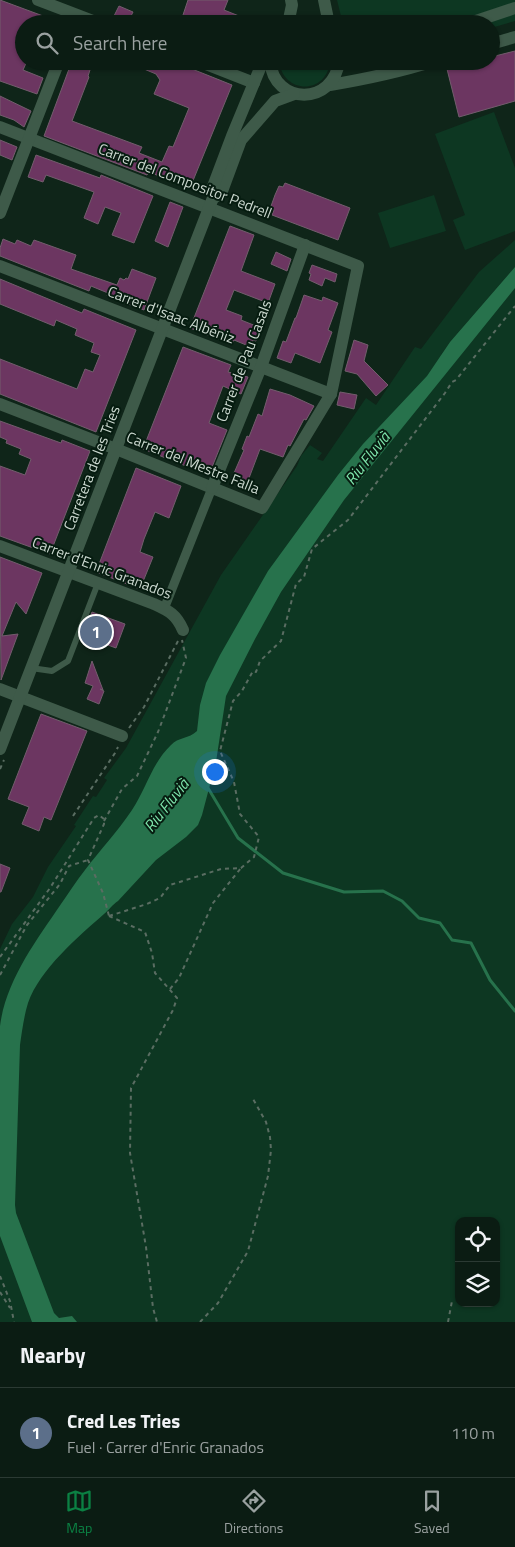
<!DOCTYPE html>
<meta charset="utf-8">
<style>
:root{--surface:#0b1c13;--page:#14251c;--text:#f1f3f6;--muted:#9aa1a0;--line:#2b3a33;--accent:#0b8043}
body{margin:0;font-family:"Titillium Web",sans-serif;background:var(--page);color:var(--text)}
.controls{position:absolute;right:15px;bottom:15px;display:grid;overflow:hidden;border-radius:10px;box-shadow:0 1px 4px #0004}
.controls button{width:45px;height:45px;display:grid;place-items:center;padding:0;border:0;border-bottom:1px solid var(--line);background:var(--surface);color:var(--text);font:25px sans-serif}
.you{position:absolute;left:214px;top:771px;width:18px;height:18px;margin:-12px;border:4px solid #fff;border-radius:50%;background:#1a73e8;box-shadow:0 0 0 8px #1a73e833}
.badge{display:grid;place-items:center;width:32px;height:32px;border-radius:50%;background:var(--accent);color:#fff;font-size:16px;font-weight:700}
.pin{position:absolute;translate:-50% -50%;border:2px solid #fff;box-shadow:0 1px 5px #0006}
.list{margin:0;padding:0;list-style:none}
h2{display:flex;justify-content:space-between;align-items:center;height:65px;margin:0;padding:0 20px;font-size:21px}
h2 small{font-size:16px;font-weight:400;color:var(--muted)}
.list li{display:grid;grid-template-columns:32px 1fr auto;gap:15px;align-items:center;box-sizing:border-box;height:90px;padding:0 20px;border-top:1px solid var(--line)}
.list b{display:block;font-size:19px;white-space:nowrap}
.list p{margin:0;font-size:16px;white-space:nowrap;color:var(--muted)}
.list em{font-size:16px;font-style:normal;color:var(--muted)}
.icon{flex:none;width:28px;height:28px;fill:none;stroke:currentColor;stroke-width:2;stroke-linecap:round;stroke-linejoin:round}
.map{position:relative;flex:none;width:515px;height:1322px;overflow:hidden}
.search{position:absolute;background:var(--surface);box-shadow:0 1px 4px #0004;left:15px;right:15px;top:15px;height:55px;display:flex;align-items:center;gap:12px;box-sizing:border-box;padding:0 18px;border-radius:28px;color:var(--muted);font-size:19px}
.sheet{height:155px;background:var(--surface)}
nav{display:flex;justify-content:space-around;align-items:center;box-sizing:border-box;height:70px;border-top:1px solid var(--line);background:var(--surface);font-size:14px;color:var(--muted)}
nav a{display:grid;justify-items:center;gap:2px}
nav .on{color:var(--accent)}
.map>svg:first-child{display:block}
.green{fill:#0d3722;fill-rule:evenodd}
.water{fill:#27724c}
.lines{fill:none;stroke-linecap:round;stroke-linejoin:round}
.stream{stroke:#27724c;stroke-width:3}
.building{fill:#6c3661;stroke:#735d6d}
.path{stroke:#5a6d62;stroke-width:2;stroke-dasharray:4 4;stroke-linecap:butt}
.service{stroke:#3e5a49;stroke-width:6}
.pedestrian{stroke:#3e5a49;stroke-width:9}
.minor{stroke:#3e5a49;stroke-width:12}
.tertiary{stroke:#3e5a49;stroke-width:12}
.labels{text-anchor:middle;stroke-width:4;stroke-linejoin:round;paint-order:stroke}
.street-label{font-size:15px;fill:#cbd8cf;stroke:#061c10}
.water-label{font-size:16px;font-style:italic;fill:#7ee4ab;stroke:#061c10}
</style>
<div class="map">
<svg width="515" height="1322" viewBox="0 0 515 1322">
<rect width="100%" height="100%" fill="#0f2519"/>
<g class="green">
<polygon points="337,0 515,0 515,21 491,28 491,24 343,24"/>
<path d="M279,61H330C327,95 283,95 279,61Z"/>
<polygon points="494,112 515,168 515,231 465,250 453,220 465,215 435,134"/>
<polygon points="434,195 446,231 390,248 378,213"/>
<path d="M515,240V267L450,342L441,355L515,278V1322H0V949L12,924L33,897L48,867L76,826L74,825L93,796L96,797L107,780L104,778L126,748L221,575L297,466L301,456L310,445L322,453L317,459L323,461L366,398L376,405L415,347L421,349L479,272ZM459,1221H496V1303H459Z"/>
</g>
<path class="water" d="M515,267V288L344,500L281,592L255,639L226,696L216,762L202,815L198,825L186,837L156,860L118,901C112,905 109,910 104,914C78,937 40,969 28,1003C24,1016 22,1031 20,1045L15,1205L16,1213L54,1313L59,1318L72,1316L77,1322H32L0,1236V1026C6,980 36,941 61,904C69,893 76,881 85,870C100,850 118,831 132,810C146,789 152,763 171,745C178,737 189,739 197,731L200,705L206,683L220,655L268,571L338,475L363,444L427,376L450,342Z"/>
<g class="lines">
<polyline class="stream" points="208,788 238,838 283,873 344,892 383,891 402,901 419,918 440,923 452,940 471,943 490,980 515,1011"/>
</g>
<g class="building">
<polygon points="0,0 62,23 24,24 24,61 27,61 23,70 43,78 37,94 0,81"/>
<polygon points="188,0 228,0 224,10 259,24 180,24"/>
<polygon points="119,6 133,12 127,24 113,18"/>
<polygon points="515,51 515,101 459,117 447,69 476,61 491,61 491,57"/>
<polygon points="72,61 93,61 88,76 89,77 72,121 142,147 139,153 162,162 169,146 173,147 189,108 154,94 160,80 156,74 125,61 172,61 232,85 190,188 149,172 147,175 44,136"/>
<polygon points="0,96 31,111 24,127 14,120 0,115"/>
<polygon points="0,140 17,147 12,160 0,155"/>
<polygon points="36,155 100,178 101,175 153,196 134,243 112,235 121,213 105,207 98,224 84,218 94,192 46,175 43,182 28,177"/>
<polygon points="285,183 350,208 338,240 272,215 274,210 270,209 275,195 279,186 283,187"/>
<polygon points="170,202 183,207 168,247 155,241"/>
<polygon points="230,226 254,235 241,271 275,284 268,303 234,290 226,310 242,316 241,320 261,328 256,341 253,340 251,347 234,340 232,344 190,328"/>
<polygon points="3,239 15,244 17,240 31,246 34,240 76,255 71,269 117,285 120,278 124,280 126,278 128,279 132,269 156,278 144,310 107,296 108,293 91,286 89,291 0,256 0,248"/>
<polygon points="276,252 291,259 287,271 271,264"/>
<polygon points="312,265 337,274 335,282 325,278 322,286 309,280 311,274 309,273"/>
<polygon points="0,279 82,313 84,309 136,330 96,432 0,394 0,359 77,389 85,369 93,372 100,355 91,352 94,343 75,335 77,329 56,320 54,326 0,304"/>
<polygon points="304,295 322,301 323,297 338,303 328,330 332,332 320,363 295,353 291,363 277,358 283,341 286,342 295,318 296,318"/>
<polygon points="354,340 368,345 364,361 388,385 376,396 357,374 345,371"/>
<polygon points="183,347 231,365 228,372 248,377 241,394 223,386 209,423 227,430 210,472 193,463 191,468 143,449"/>
<polygon points="270,389 290,395 314,406 306,420 304,419 290,446 288,445 283,457 260,449 246,486 231,480 244,450 242,449 247,436 249,437 258,414 262,416"/>
<polygon points="340,392 357,395 354,409 337,405"/>
<polygon points="0,421 61,443 62,440 90,451 50,554 0,536 0,466 25,475 31,459 19,454 21,449 6,443 7,440 0,437"/>
<polygon points="136,468 181,486 169,518 155,512 144,539 140,552 153,557 140,589 96,572"/>
<polygon points="0,557 42,573 26,614 16,602 2,636 18,634 1,680"/>
<polygon points="92,612 125,624 116,648 83,636"/>
<polygon points="92,661 103,690 100,689 104,691 99,704 87,699 93,686 85,683"/>
<polygon points="41,714 87,731 51,820 44,817 39,831 22,824 29,807 8,799"/>
<polygon points="0,864 10,868 1,892 0,892"/>
</g>
<g class="lines">
<g class="path">
<polyline points="129,728 144,707 178,641"/>
<polyline points="0,769 4,760"/>
<polyline points="73,816 115,753 118,747"/>
<polyline points="104,821 122,789 137,776 158,732 186,658 182,640"/>
<polyline points="109,916 147,904 160,898 170,885 221,869 241,868 254,857 259,837 240,814 234,782 220,751 233,701 242,691 253,671 256,672 260,661 281,641 296,584 304,577 312,549 348,520 445,393 452,382 456,380 515,306"/>
<polyline points="109,916 145,932 152,953 155,973 177,998 173,1010 131,1088 130,1153 146,1247 153,1308 157,1322"/>
<polyline points="0,957 50,888 94,818 99,815 104,819 104,824 88,860 103,893 109,916"/>
<polyline points="0,975 27,925 60,884 69,866 88,860"/>
<polyline points="170,989 179,978 213,903 241,868"/>
<polyline points="0,1276 10,1301 14,1322"/>
<polyline points="0,1292 10,1308"/>
<polyline points="200,1322 218,1303 248,1251 268,1176 271,1150 270,1137 266,1122 253,1099"/>
<polyline points="448,1322 452,1301"/>
</g>
<polyline class="service" points="31,668 52,671 68,661 98,583"/>
<polyline class="pedestrian" points="164,609 212,488"/>
<g class="minor">
<polyline points="38,0 101,24"/>
<polyline points="467,24 515,8"/>
<polyline points="491,44 515,37"/>
<polyline points="198,61 254,83"/>
<path d="M330,85C366,79 399,72 434,61"/>
<polyline points="0,127 358,266 331,394 262,508 116,449 0,404"/>
<polyline points="0,213 59,61"/>
<polyline points="0,266 331,394"/>
<polyline points="212,488 261,367 305,245"/>
<path d="M0,546L154,604C169,611 176,614 183,630"/>
<polyline points="0,689 122,736"/>
</g>
<g class="tertiary">
<polyline points="324,0 329,24"/>
<polyline points="288,24 292,5 291,0"/>
<path d="M270,61C274,106 334,106 339,61"/>
<polyline points="213,198 221,194 241,140 275,101 294,94"/>
<polyline points="0,749 209,208 213,198 212,189 232,136 263,61"/>
</g>
</g>
<g class="labels">
<g class="street-label">
<text transform="translate(185 181) rotate(21)" y="5">Carrer del Compositor Pedrell</text>
<text transform="translate(171 315) rotate(21)" y="5">Carrer d'Isaac Albéniz</text>
<text transform="translate(244 361) rotate(-69)" y="5">Carrer de Pau Casals</text>
<text transform="translate(193 463) rotate(22)" y="5">Carrer del Mestre Falla</text>
<text transform="translate(92 468) rotate(-69)" y="5">Carretera de les Tries</text>
<text transform="translate(102 568) rotate(21)" y="5">Carrer d'Enric Granados</text>
</g>
<g class="water-label">
<text transform="translate(367 458) rotate(-52)" y="6">Riu Fluvià</text>
<text transform="translate(166 805) rotate(-52)" y="6">Riu Fluvià</text>
</g>
</g>
</svg>
<div class="controls">
<button><svg class="icon" aria-label="locate" viewBox="0 0 24 24"><circle cx="12" cy="12" r="6"/><path d="M12 2v4M12 18v4M2 12h4M18 12h4"/></svg></button>
<button><svg class="icon" aria-label="layers" viewBox="0 0 24 24"><path d="M12 4l9 5-9 5-9-5zM3 14l9 5 9-5"/></svg></button>
</div>
<div class="you"></div>
<div class="pin badge" style="left:96px;top:632px;background:#5c6f8a">1</div>
<div class="search"><svg class="icon" aria-label="search" viewBox="0 0 24 24"><circle cx="10" cy="10" r="6"/><path d="M15 15l6 6"/></svg>Search here</div>
</div>
<section class="sheet">
<h2>Nearby<small></small></h2>
<ul class="list">
<li><span class="badge" style="background:#5c6f8a">1</span><div><b>Cred Les Tries</b><p>Fuel · Carrer d'Enric Granados</p></div><em>110 m</em></li>
</ul>
</section>
<nav>
<a class="on"><svg class="icon" aria-label="map" viewBox="0 0 24 24"><path d="M3 6l6-2 6 2 6-2v14l-6 2-6-2-6 2zM9 4v14M15 6v14"/></svg>Map</a>
<a><svg class="icon" aria-label="directions" viewBox="0 0 24 24"><path d="M12 3l9 9-9 9-9-9zM9 14v-3h6M13 9l2 2-2 2"/></svg>Directions</a>
<a><svg class="icon" aria-label="saved" viewBox="0 0 24 24"><path d="M7 4h10v16l-5-4-5 4z"/></svg>Saved</a>
</nav>
